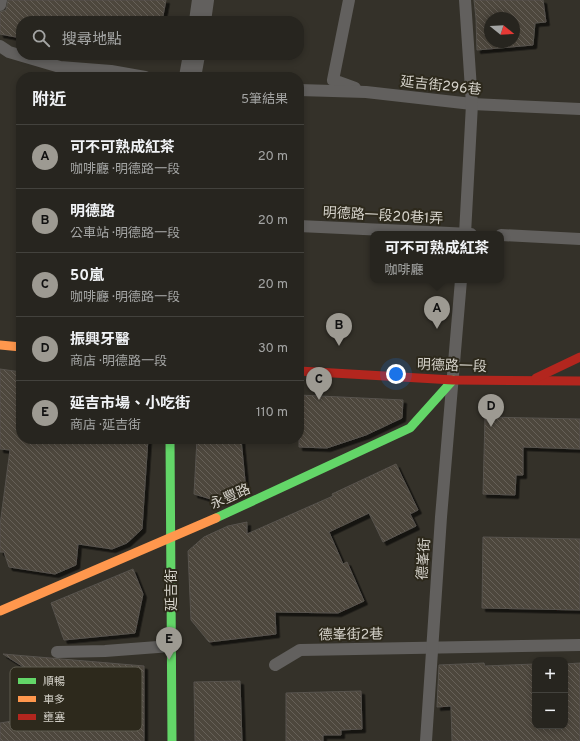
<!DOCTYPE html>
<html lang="zh-TW">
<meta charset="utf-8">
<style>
:root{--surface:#27251f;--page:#33312c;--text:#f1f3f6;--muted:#a4a5a4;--line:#43423d;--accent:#9d9a92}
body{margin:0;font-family:Overpass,"Noto Sans TC",sans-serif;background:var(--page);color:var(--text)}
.controls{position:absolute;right:12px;bottom:12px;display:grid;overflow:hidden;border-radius:8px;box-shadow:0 2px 6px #0003}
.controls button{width:36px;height:36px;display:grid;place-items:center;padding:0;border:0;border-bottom:1px solid var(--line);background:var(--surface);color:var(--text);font:20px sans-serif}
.compass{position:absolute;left:484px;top:12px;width:36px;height:36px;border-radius:50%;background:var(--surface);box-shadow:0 2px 6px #0003;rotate:108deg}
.you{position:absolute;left:396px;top:374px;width:14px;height:14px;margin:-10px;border:3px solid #fff;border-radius:50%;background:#1a73e8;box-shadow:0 0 0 6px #1a73e833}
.badge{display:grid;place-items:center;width:26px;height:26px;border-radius:50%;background:var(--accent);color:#111;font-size:13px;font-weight:700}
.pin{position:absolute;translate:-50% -33px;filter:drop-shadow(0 1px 2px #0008)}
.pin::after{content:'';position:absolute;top:21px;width:14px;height:12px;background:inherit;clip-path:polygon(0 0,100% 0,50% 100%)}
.popup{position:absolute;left:370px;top:231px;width:134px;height:52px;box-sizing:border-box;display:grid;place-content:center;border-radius:8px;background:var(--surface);filter:drop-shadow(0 1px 3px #0005);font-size:13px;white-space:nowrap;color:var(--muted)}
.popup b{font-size:15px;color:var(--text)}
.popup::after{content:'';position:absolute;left:50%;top:100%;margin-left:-8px;border:8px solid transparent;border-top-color:var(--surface)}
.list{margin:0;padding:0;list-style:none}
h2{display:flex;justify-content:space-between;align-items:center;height:52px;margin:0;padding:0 16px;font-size:17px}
h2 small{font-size:13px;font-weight:400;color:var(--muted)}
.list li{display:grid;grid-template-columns:26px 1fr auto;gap:12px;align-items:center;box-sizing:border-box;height:64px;padding:0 16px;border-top:1px solid var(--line)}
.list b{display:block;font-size:15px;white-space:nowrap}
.list p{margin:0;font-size:13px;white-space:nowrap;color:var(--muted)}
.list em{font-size:13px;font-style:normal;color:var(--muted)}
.icon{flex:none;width:22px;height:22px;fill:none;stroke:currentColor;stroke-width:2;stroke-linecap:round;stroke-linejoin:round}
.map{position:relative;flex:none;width:580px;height:741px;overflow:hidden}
.search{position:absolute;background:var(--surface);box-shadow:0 2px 6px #0003;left:16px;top:16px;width:288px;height:44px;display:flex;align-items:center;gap:10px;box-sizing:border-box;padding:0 14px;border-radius:16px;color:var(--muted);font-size:15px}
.panel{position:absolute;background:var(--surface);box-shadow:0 2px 6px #0003;left:16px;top:72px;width:288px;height:372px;border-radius:16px}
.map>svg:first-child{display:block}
.building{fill:url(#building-back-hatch);stroke:#57534d;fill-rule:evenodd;filter:url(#shadow)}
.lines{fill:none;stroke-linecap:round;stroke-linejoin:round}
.lane{stroke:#62605e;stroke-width:12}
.street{stroke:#62605e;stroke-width:22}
.fast{stroke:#63d668;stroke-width:9}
.slow{stroke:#ff974d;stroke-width:9}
.jam{stroke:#b3261e;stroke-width:9}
.labels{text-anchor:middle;stroke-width:4;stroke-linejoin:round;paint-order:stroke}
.street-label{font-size:14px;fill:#d5d2ca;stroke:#2d291c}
.key{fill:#2d291c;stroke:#5f5c50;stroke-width:1}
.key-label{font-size:11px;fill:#d5d2ca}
</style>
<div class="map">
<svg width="580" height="741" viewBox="0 0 580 741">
<defs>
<pattern id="building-back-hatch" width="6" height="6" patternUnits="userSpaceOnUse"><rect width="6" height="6" fill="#4d463d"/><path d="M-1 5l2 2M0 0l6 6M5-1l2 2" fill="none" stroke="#666058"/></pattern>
<filter id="shadow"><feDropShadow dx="3.5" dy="3.5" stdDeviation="0" flood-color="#0009"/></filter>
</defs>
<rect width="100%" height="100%" fill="#343129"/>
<g class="building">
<polygon points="8,0 166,0 162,21 21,21 21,38 0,34 0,12 6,10"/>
<path d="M474,0H543L546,22L535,23L533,45L477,50L476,18ZM490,18H514V42H490Z"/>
<polygon points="0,369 21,372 21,439 148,439 142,529 127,543 112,549 78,544 76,565 55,574 9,567 4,552 0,552 0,525 10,450 0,449"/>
<polygon points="299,395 403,400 402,418 366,435 327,448 299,447"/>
<polygon points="485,417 580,419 580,449 523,447 523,475 516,475 515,495 483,494"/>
<polygon points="197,439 241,439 246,491 221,502 194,494"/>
<polygon points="396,464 418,510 410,514 416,526 383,542 369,513 329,532 343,564 347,562 364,601 338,613 275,612 276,634 209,642 191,620 188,551 204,537 228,526 247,522 247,534 333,496 332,494"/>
<polygon points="483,537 580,539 580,610 482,608"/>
<polygon points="133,569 143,594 135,633 64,640 51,603"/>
<polygon points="3,654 144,666 144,741 0,741 0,723 56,714 55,687"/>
<polygon points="484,663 485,666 535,664 535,726 565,726 565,664 580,663 580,741 452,741 451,706 437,707 439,665"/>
<polygon points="240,681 242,741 195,741 194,682"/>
<polygon points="361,691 362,729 341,730 341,735 323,735 323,741 286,741 286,693"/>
</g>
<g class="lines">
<g class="lane">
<polyline points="349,0 333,80 355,88"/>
<polyline points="0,5 1,0"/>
<polyline points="0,46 9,52 60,67 111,71 145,77"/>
<polyline points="299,90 366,92 472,104 580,109"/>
<polyline points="299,226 471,234"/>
<polyline points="465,234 472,104 465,0"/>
<polyline points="501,235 580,239"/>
<polyline points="57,652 105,651 171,646"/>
<polyline points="275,665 300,650 580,645"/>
<polyline points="426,741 441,517 461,280"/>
</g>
<g class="street">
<polyline points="200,21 203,0"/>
<polyline points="190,77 194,55"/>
</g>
<g class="fast">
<polyline points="170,439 172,741"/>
<polyline points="216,518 410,428 453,380"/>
</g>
<g class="slow">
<polyline points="0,345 21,347"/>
<polyline points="0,611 216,518"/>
</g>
<g class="jam">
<polyline points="299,371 453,380 580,381"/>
<polyline points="536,378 580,357"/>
</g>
</g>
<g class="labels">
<g class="street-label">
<text transform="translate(441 85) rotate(6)" y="5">延吉街296巷</text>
<text transform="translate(383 215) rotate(3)" y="5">明德路一段20巷1弄</text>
<text transform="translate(452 365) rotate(2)" y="5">明德路一段</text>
<text transform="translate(230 496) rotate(-24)" y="5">永豐路</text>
<text transform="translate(423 559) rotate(-86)" y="5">德峯街</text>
<text transform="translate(171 590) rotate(-90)" y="5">延吉街</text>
<text transform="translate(351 634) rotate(-1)" y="5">德峯街2巷</text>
</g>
</g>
<rect x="10" y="667" width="132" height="64" rx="6" class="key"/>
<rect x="18" y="678" width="18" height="6" fill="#63d668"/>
<rect x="18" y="696" width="18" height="6" fill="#ff974d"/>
<rect x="18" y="714" width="18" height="6" fill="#b3261e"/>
<g class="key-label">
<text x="43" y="685">順暢</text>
<text x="43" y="703">車多</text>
<text x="43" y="721">壅塞</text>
</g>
</svg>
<div class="controls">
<button>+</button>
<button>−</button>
</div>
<svg class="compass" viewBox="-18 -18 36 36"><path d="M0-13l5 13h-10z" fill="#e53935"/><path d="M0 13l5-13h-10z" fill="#a4a5a4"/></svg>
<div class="you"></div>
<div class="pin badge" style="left:437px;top:329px">A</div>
<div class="popup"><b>可不可熟成紅茶</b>咖啡廳</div>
<div class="pin badge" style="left:339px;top:346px">B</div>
<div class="pin badge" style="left:319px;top:400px">C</div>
<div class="pin badge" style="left:491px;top:427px">D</div>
<div class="pin badge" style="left:169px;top:660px">E</div>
<div class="search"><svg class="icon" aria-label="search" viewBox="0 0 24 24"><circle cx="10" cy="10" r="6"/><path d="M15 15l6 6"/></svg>搜尋地點</div>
<section class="panel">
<h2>附近<small>5筆結果</small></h2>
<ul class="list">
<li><span class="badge">A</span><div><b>可不可熟成紅茶</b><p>咖啡廳 · 明德路一段</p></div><em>20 m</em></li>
<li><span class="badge">B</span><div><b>明德路</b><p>公車站 · 明德路一段</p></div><em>20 m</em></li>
<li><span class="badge">C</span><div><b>50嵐</b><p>咖啡廳 · 明德路一段</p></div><em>20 m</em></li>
<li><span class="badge">D</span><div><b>振興牙醫</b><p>商店 · 明德路一段</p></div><em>30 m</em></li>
<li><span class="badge">E</span><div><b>延吉市場、小吃街</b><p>商店 · 延吉街</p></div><em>110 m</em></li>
</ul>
</section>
</div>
